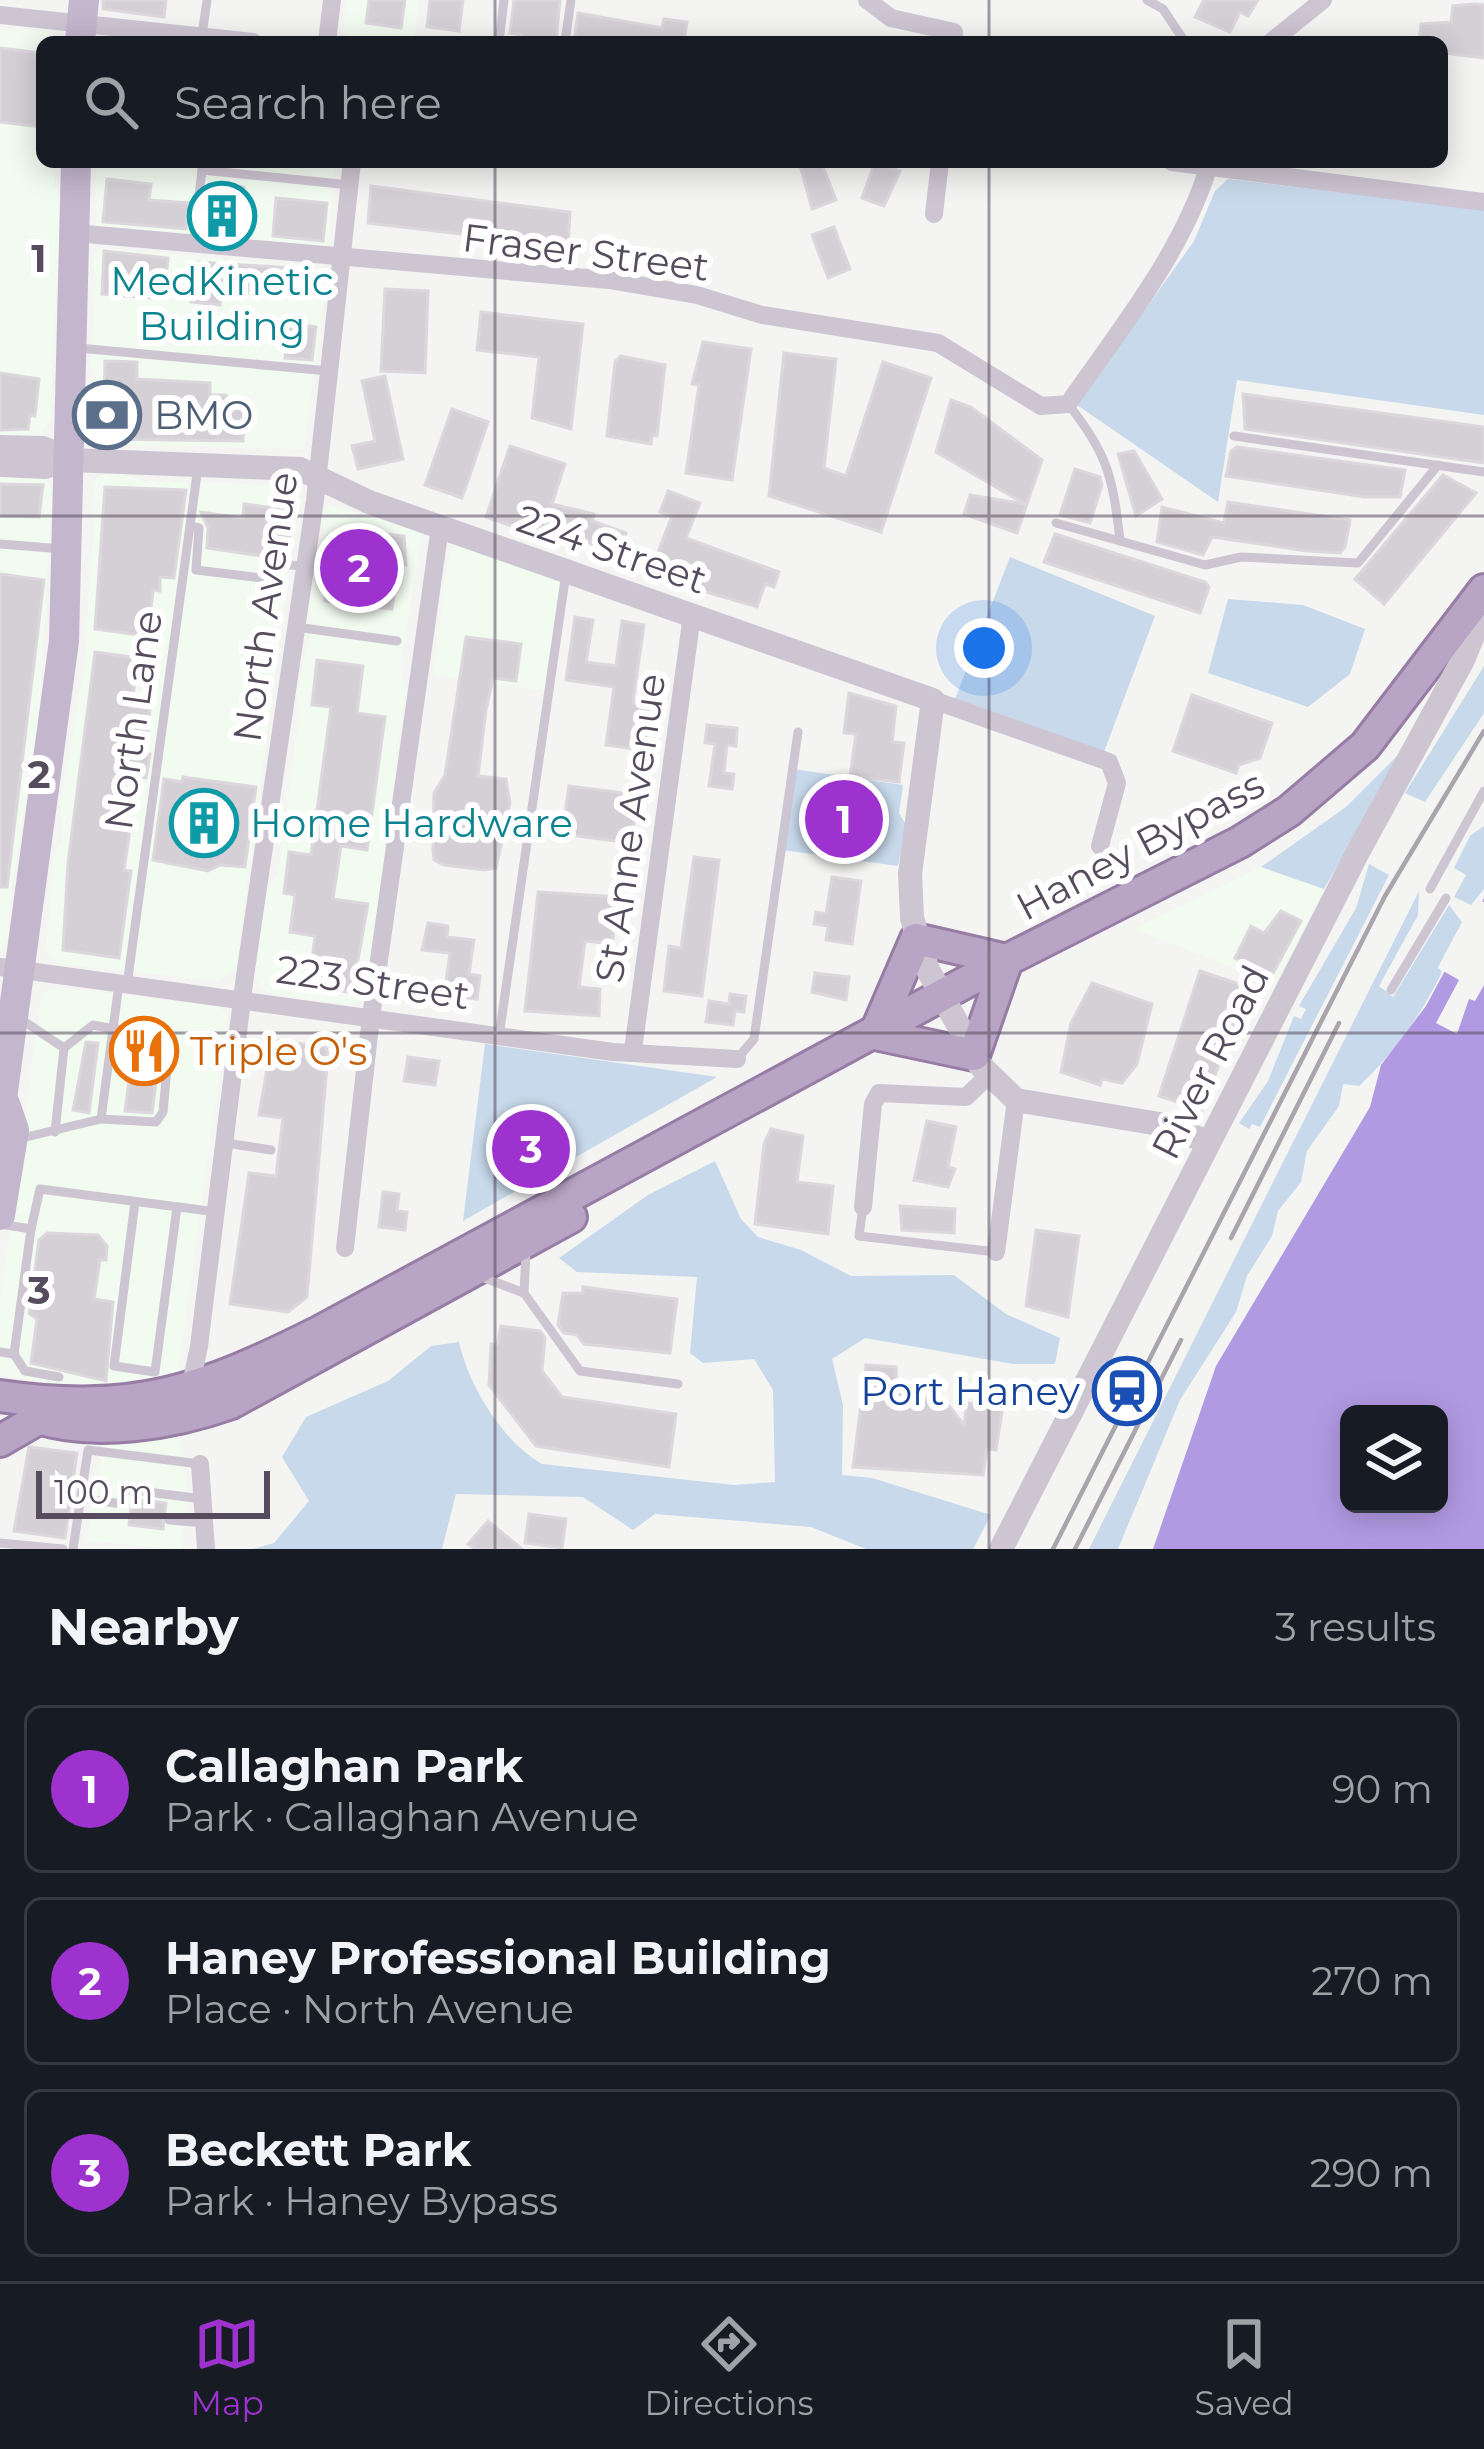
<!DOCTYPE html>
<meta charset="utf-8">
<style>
:root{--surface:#171b24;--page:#20242c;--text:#f1f3f6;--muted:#9ea1a6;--line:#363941;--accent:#9e32cf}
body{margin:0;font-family:Montserrat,sans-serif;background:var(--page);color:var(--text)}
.controls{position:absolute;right:36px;bottom:36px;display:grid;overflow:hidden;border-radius:18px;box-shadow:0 6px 30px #0003}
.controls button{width:108px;height:108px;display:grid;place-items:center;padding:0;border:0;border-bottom:3px solid var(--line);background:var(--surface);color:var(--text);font:60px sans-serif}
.scale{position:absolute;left:36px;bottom:30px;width:234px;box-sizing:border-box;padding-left:12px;border:6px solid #574c5e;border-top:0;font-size:33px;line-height:42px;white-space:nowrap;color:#574c5e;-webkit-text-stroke:9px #fff;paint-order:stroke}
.you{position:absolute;left:984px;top:648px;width:42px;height:42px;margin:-30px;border:9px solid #fff;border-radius:50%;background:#1a73e8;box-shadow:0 0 0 18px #1a73e833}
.badge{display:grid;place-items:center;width:78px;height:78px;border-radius:50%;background:var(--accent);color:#fff;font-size:39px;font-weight:700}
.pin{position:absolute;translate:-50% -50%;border:6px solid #fff;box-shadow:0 3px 12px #0006}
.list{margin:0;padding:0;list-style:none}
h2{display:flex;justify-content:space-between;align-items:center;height:156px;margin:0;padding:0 48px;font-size:51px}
h2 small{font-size:39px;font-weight:400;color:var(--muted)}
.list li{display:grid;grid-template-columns:78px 1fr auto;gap:36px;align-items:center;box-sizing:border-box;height:168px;margin:0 24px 24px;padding:0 24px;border:3px solid var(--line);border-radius:18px}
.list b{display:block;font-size:45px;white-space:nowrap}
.list p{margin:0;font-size:39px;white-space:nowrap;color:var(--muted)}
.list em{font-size:39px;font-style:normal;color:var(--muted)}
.icon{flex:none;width:66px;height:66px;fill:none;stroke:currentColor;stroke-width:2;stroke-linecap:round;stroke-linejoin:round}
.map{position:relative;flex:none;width:1484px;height:1549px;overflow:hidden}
.search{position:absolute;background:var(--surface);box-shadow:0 6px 30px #0003;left:36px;right:36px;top:36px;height:132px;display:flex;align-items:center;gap:30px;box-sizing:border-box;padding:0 42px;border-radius:18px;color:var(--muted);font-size:45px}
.sheet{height:732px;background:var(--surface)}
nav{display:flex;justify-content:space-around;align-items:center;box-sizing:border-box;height:168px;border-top:3px solid var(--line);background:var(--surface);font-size:33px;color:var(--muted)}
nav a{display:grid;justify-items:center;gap:6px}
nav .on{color:var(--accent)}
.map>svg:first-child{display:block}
.commercial{fill:#f2fbf0}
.green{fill:#c8d9eb}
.water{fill:#b29ae3;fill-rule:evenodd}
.pier{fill:#f4f4f3}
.building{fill:#d5d0d6;stroke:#dcd7dd;stroke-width:3}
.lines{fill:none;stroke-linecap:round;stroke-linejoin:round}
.trunk-casing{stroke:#977ca6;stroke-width:36}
.service{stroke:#cdc5d2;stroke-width:9}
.minor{stroke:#cdc5d2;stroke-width:18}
.tertiary{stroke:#cdc5d2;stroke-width:24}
.primary{stroke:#c4b6cd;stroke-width:30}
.trunk{stroke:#b8a4c4;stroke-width:30}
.rail{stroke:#aaa4ac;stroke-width:4.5}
.grid{fill:none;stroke:#574c5e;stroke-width:3;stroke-opacity:0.55}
.labels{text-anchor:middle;stroke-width:12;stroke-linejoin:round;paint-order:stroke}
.street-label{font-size:39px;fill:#574c5e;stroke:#fff}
.culture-label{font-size:39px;fill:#0d838f;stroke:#fff}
.service-label{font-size:39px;fill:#4e5e75;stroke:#fff;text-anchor:start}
.food-label{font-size:39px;fill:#c56008;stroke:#fff;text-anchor:start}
.transit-label{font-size:39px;fill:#164399;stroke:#fff;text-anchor:end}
.grid-label{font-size:39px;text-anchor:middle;font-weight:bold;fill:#574c5e;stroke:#fff;stroke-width:12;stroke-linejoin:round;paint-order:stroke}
</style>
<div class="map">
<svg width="1484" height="1549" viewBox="0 0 1484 1549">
<rect width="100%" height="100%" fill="#f4f4f3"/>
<g class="commercial">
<polygon points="346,0 419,0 414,42 354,42 343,30"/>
<polygon points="0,30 48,31 61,42 42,42 42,162 55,162 54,186 61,195 50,422 38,437 0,440"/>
<polygon points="96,162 335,162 328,252 96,227"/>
<polygon points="101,248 328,269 304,449 95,445 95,371 90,363 96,276 92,259"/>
<polygon points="122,474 142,481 187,482 190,487 201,482 287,486 303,500 297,511 236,969 218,981 60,964 46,953 53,857 61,842 61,801 84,666 95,504 91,483 100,475"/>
<polygon points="0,475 46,478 52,490 39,718 7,920 10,935 0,953"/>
<polygon points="328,504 418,531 422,537 400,665 406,690 371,960 362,999 351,1005 265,993 255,977 266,890 278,874 288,802 284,794 289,787 300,711 296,699 312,622 309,605 324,530 321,515"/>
<polygon points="459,546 564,582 548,691 433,675 449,553"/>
<polygon points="1261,867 1324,889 1275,984 1134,929"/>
<polygon points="58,987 216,1006 228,1012 177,1382 112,1393 0,1375 0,1299 40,1004 44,992"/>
<polygon points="104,1437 179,1437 188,1491 181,1549 86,1541"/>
</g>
<g class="green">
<polygon points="1228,179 1484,210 1484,415 1237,380 1218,502 1077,405 1194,241 1215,191"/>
<polygon points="1010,557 1155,616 1104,752 955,699"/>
<polygon points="1228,599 1303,605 1365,629 1350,674 1308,707 1208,673"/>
<polygon points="1484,666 1484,713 1425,802 1405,793"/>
<polygon points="1406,747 1324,889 1261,867 1346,807"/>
<polygon points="793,769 903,785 899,813 906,825 898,866 782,850"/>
<polygon points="1484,826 1484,889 1471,905 1454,897 1466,875 1454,868 1470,836"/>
<polygon points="1369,864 1389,875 1260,1127 1252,1124 1249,1129 1239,1123 1268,1081 1294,1016 1301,1019 1306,1009 1299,1006 1356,908"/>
<path d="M1419,891L1418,915L1379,986L1393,997L1449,905L1462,922L1438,967L1442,972C1421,1015 1394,1053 1359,1086L1343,1084L1339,1106L1307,1151L1301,1182L1278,1211L1272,1236L1247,1276L1236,1312L1180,1400L1118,1549H1089Z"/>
<polygon points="485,1044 717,1077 463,1221"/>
<path d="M715,1161L741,1219L758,1237L801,1250L851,1276L954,1275L1006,1314L1060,1338L1055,1364H1013L865,1338L832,1359L843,1405L842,1475L872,1478L991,1515L973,1549H866L811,1527L655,1514L633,1530L583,1497L456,1494L442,1549H253L274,1543L309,1501L282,1457L306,1417L388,1381L431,1346L459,1342C469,1386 502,1441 542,1464L734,1485L775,1482L773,1390L754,1359L703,1363L690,1353L697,1277L577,1272L559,1258L648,1195Z"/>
</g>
<path class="water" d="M1484,898V1549H1153L1216,1366L1370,1107L1381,1065L1426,1006ZM1349,1414H1439V1504H1349Z"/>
<polygon class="pier" points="1477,899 1484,902 1484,985 1475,1001 1469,999 1457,1034 1436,1023 1459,980 1438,968"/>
<g class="building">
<polygon points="103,0 166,0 164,17 103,9"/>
<polygon points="369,0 405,0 401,28 366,23"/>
<polygon points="430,0 463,0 459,31 427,27"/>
<polygon points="514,0 560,0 556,42 521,41 521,35 510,33"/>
<polygon points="1204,0 1258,0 1248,16 1240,12 1230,32 1195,17"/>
<polygon points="1474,4 1484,5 1484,58 1442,53 1442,42 1419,42 1421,24 1451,22 1453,6"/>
<polygon points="578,13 662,28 664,19 687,22 684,42 574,42"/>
<polygon points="0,48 42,53 42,127 0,122"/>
<polygon points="799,162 821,162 836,200 812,209"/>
<polygon points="875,162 900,171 884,206 862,198"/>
<polygon points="107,179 151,184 149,200 189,203 186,229 103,222"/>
<polygon points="216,183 244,187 239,234 204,231"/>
<polygon points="371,186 570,212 568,247 368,223"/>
<polygon points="276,198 327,203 323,241 273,236"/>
<polygon points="834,227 850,269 828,278 812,235"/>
<polygon points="104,251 168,258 164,299 102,294"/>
<polygon points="195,262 293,268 290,293 222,293 220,305 191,302"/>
<polygon points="385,289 428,291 425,373 381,371"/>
<polygon points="481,312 583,324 571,429 532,418 539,357 477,350"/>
<polygon points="289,323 316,327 312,360 285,358"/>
<polygon points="703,342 751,349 732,480 686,473 699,385 692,384"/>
<polygon points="784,353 836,359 824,468 846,476 883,362 931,378 881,532 769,496"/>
<polygon points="621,356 665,365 657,436 652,435 651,444 607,436 615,362"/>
<polygon points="105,361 137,362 137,379 210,383 210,395 226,395 226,404 244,404 243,441 103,439"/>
<polygon points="0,373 39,379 35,416 30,415 28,429 0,430"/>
<polygon points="385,376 403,459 358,469 352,446 375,441 362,381"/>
<polygon points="1243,394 1484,427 1484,463 1245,429"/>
<polygon points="951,400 971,407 1042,460 1017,533 964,514 970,495 1025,504 936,452"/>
<polygon points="452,409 488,422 462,498 425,485"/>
<polygon points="510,446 565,464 552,504 594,514 592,521 626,533 618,555 545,524 541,536 486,517"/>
<polygon points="1237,447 1405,470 1400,497 1365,497 1226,476 1231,451"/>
<polygon points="1134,451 1162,499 1136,516 1118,454"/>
<polygon points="1075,469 1100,477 1102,485 1090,523 1060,515"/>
<polygon points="1443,475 1476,493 1384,604 1355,579"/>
<polygon points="0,484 43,485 39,517 0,516"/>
<polygon points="105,487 186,490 174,578 160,577 160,591 153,590 148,636 95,629"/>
<polygon points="668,491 700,503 686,538 779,572 774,587 765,584 757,607 649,575 672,516 660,512"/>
<polygon points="275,500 294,503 288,551 271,550 269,557 207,548 208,528 201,512 243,518 244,504 274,508"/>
<polygon points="1228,502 1350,520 1345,547 1340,553 1307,551 1212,537 1203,555 1157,542 1162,507 1224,523"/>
<polygon points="341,529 404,536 406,565 398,564 392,609 325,601 326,540 340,542"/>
<polygon points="1055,534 1205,582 1209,587 1200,613 1044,562"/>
<polygon points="0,574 44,580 7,887 0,887"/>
<polygon points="575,617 593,620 586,662 616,666 622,621 644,625 633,702 650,704 644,750 606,745 614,687 566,680"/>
<polygon points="466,637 521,644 516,681 493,678 486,710 478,776 506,779 510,803 496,868 485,870 444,865 434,860 433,851 434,793 445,775"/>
<polygon points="95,652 139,658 131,707 150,709 148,730 122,727 119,750 150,754 146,778 126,775 120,821 131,823 124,870 131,871 119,958 63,950 68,863"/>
<polygon points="317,660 363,666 357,713 385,717 367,850 341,846 333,899 368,904 352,993 309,985 315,936 290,932 295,895 284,893 289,852 311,855 331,707 312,705"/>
<polygon points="849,693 896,706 892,742 904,743 899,782 850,776 856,734 844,733"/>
<polygon points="1192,695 1272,723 1260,758 1239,765 1236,773 1173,751"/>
<polygon points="707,725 737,728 736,746 727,745 724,773 734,774 732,789 709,786 715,744 705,743"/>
<polygon points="183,777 256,787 245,867 220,865 208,871 153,860 164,779 182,782"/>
<polygon points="569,786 638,795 631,843 562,834"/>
<polygon points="694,857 719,860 702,996 664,991 669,946 681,948"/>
<polygon points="832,877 861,881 852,944 826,940 828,926 814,924 816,912 826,914"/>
<polygon points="538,892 619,897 612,944 585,941 579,987 600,989 599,1016 525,1011"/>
<polygon points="1281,911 1301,921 1271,977 1235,958 1251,926 1264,933"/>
<polygon points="428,923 448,926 447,937 474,940 469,974 480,976 477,999 444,995 450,953 422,950"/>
<polygon points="1200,971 1248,987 1202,1110 1159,1096"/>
<polygon points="815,973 849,977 846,1000 812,992"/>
<polygon points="1092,983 1152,1004 1137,1064 1122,1083 1102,1079 1100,1085 1061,1072 1071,1023"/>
<polygon points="730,994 746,996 744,1012 735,1011 733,1025 706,1022 709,1001 729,1004"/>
<polygon points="272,1040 326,1047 328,1055 307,1297 288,1312 230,1304 249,1173 276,1176 283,1118 259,1115"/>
<polygon points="86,1042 98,1043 89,1113 73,1110"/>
<polygon points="141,1049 160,1052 152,1113 125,1111 131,1065 138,1066"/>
<polygon points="408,1057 439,1061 435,1085 404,1081"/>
<polygon points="927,1121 956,1127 948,1167 955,1169 948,1187 914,1180"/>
<polygon points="771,1129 803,1136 797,1182 833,1186 828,1234 755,1224 764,1144"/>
<polygon points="383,1192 399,1194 397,1211 407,1212 405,1230 379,1227"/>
<polygon points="900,1206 955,1209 954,1233 902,1230"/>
<polygon points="1036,1230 1079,1236 1068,1317 1026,1306"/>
<polygon points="47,1233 98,1235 107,1246 106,1260 100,1260 94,1299 113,1302 106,1381 31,1363 37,1319 29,1313 39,1240"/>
<polygon points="583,1287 677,1299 670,1353 584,1344 577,1335 564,1333 558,1325 563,1293 583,1293"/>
<polygon points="501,1326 540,1331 545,1338 542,1371 562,1397 676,1414 669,1467 536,1446 489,1385 491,1344 497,1345"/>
<polygon points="866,1365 896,1367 897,1394 947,1403 964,1425 967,1403 974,1404 975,1393 1004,1399 996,1450 987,1449 983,1475 853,1467"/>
<polygon points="29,1447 77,1453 65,1538 14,1531"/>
<polygon points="132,1499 166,1503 163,1529 129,1525"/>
<polygon points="529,1514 566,1519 562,1548 525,1543"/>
<polygon points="488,1521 522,1549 475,1549 468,1544"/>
</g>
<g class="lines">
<g class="trunk-casing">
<g id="trunk">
<polyline points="875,1034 974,1055 1007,960"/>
<polyline points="875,1034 916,939 1007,960"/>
<path d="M0,1396C134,1415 201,1391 319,1332L1007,960L1240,842L1289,811L1365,746L1484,590"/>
<path d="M35,1417C95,1437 172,1424 231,1403L571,1217"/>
<polyline points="0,1441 38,1419"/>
</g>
</g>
<g class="service">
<polyline points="1147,0 1163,9 1185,42"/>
<polyline points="202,35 207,0"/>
<polyline points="499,42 504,0"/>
<polyline points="565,42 571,0"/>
<polyline points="202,170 350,185"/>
<polyline points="193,246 203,162"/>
<polyline points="78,348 329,371"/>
<path d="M1068,404C1108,454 1113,478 1120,541L1205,565L1241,557L1358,563L1438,465"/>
<polyline points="1234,436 1484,472"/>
<polyline points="1056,523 1120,541"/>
<polyline points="190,526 199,528 196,570 271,579 275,564 304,566"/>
<polyline points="0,544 63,549"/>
<polyline points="296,627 397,641"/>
<polyline points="1430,889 1484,791"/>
<polyline points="127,985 198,467"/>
<polyline points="1391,990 1446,898"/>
<polyline points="19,1018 64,1048 55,1132"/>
<polyline points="499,1036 566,573"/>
<polyline points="64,1048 93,1025 150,1036 169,1047 163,1112 156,1122 101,1119"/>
<polyline points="737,1059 754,1039 798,732"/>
<polyline points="18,1139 101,1119 119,984"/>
<polyline points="226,1143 271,1150"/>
<polyline points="135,1202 114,1366 155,1372 177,1207"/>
<polyline points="863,1207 859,1236 996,1252"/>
<polyline points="0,1224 31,1229 14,1354 0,1352"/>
<polyline points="31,1229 40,1189 217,1212"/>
<polyline points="482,1277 524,1293 580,1371 678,1384"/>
<polyline points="524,1293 526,1251"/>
<polyline points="14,1354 25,1371 59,1377"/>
<polyline points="81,1498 121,1504 123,1489 203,1499"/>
<polyline points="169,1520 205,1523"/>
<polyline points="0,1543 63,1549"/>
<polyline points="73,1549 88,1450 200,1464"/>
</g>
<g class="minor">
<polyline points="867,0 891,18 954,32 953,42"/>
<polyline points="0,15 253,42"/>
<polyline points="327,42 332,0"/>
<polyline points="1271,42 1323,0"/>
<polyline points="1172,162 1484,202"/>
<polyline points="934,214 940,162"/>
<path d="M75,233L609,280L697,295L762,315L938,343L1041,406L1068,404C1120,329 1184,251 1210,162"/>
<polyline points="933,700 1109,762 1117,783 1100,846"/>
<polyline points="0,967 613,1052 737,1059"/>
<polyline points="633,1050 692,615"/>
<polyline points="863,1207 873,1104 879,1093 966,1097 988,1076"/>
<polyline points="345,1248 371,1017 440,527"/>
<polyline points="996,1252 1016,1100"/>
<polyline points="183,1390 193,1375 199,1346 245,976 315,500 352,162"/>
<polyline points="200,1464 206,1549"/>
</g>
<g class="tertiary">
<polyline points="0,447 43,448 71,460"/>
<polyline points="0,465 45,467 71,460 300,469 369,502 933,700 910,874 912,918 927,968 980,1065 1016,1100 1165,1125 1208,1142"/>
<polyline points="1001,1549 1358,852 1463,660 1484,609"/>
</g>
<g class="primary">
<polyline points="80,42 84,0"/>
<polyline points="0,1113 64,641 76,162"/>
<polyline points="0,1215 14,1130 5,1104"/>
</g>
<use href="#trunk" class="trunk"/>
<g class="rail">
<polyline points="1231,1238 1339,1023"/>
<polyline points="1053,1549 1385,896 1484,731"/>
<polyline points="1075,1549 1181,1340"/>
</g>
</g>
<path class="grid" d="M495,0V42M989,0V42M495,162V1549M989,162V1549M0,516H1484M0,1033H1484"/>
<defs>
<g id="building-ring" transform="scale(3.45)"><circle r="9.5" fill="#fff" stroke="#0f9aa8" stroke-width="1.5"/><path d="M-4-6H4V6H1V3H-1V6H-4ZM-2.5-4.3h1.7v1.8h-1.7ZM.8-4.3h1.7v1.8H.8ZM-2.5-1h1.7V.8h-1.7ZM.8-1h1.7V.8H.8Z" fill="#0f9aa8"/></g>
<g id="bank-ring" transform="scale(3.45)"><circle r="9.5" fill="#fff" stroke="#5c6f8a" stroke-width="1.5"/><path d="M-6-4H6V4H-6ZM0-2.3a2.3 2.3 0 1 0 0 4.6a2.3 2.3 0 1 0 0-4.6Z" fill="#5c6f8a"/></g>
<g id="restaurant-ring" transform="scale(3.45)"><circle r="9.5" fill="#fff" stroke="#e8710a" stroke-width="1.5"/><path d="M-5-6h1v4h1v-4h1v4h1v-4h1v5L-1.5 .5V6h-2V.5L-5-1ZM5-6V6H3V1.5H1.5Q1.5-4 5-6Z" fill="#e8710a"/></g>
<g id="station-ring" transform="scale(3.45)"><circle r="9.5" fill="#fff" stroke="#1a4fb4" stroke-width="1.5"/><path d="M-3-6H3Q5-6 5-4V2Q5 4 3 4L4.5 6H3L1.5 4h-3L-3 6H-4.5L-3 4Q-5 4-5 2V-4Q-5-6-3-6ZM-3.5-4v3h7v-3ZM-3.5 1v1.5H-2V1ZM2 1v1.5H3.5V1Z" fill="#1a4fb4"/></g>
</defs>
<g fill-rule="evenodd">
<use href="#building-ring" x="222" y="216"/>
<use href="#bank-ring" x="107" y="415"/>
<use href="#building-ring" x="204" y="823"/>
<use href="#restaurant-ring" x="144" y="1051"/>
<use href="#station-ring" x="1127" y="1391"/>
</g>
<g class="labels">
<g class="street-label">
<text transform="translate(586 252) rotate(7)" y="14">Fraser Street</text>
<text transform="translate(612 549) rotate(19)" y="14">224 Street</text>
<text transform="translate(265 607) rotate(-82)" y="14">North Avenue</text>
<text transform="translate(133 720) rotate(-82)" y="14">North Lane</text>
<text transform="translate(630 828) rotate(-82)" y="14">St Anne Avenue</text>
<text transform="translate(1140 845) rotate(-28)" y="14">Haney Bypass</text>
<text transform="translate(373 982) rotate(8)" y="14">223 Street</text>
<text transform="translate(1210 1062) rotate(-63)" y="14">River Road</text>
</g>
<g class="culture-label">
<text x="222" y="295">MedKinetic<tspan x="222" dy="45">Building</tspan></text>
<text x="250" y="837" text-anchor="start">Home Hardware</text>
</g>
<g class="service-label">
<text x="154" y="429">BMO</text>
</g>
<g class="food-label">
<text x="190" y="1065">Triple O's</text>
</g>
<g class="transit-label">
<text x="1080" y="1405">Port Haney</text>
</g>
</g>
<g class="grid-label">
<text x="39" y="272">1</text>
<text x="39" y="788">2</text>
<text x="39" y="1304">3</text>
</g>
</svg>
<div class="controls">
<button><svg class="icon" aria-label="layers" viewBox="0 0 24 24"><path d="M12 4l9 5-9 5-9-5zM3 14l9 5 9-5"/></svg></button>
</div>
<div class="scale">100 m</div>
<div class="you"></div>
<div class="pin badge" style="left:844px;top:819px">1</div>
<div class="pin badge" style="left:359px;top:568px">2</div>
<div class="pin badge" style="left:531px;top:1149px">3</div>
<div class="search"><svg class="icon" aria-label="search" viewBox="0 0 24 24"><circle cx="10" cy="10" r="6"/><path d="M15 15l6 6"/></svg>Search here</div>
</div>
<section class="sheet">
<h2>Nearby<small>3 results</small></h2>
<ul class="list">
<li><span class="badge">1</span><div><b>Callaghan Park</b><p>Park · Callaghan Avenue</p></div><em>90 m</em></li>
<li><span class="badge">2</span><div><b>Haney Professional Building</b><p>Place · North Avenue</p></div><em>270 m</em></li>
<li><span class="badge">3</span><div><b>Beckett Park</b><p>Park · Haney Bypass</p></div><em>290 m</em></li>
</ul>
</section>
<nav>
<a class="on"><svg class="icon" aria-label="map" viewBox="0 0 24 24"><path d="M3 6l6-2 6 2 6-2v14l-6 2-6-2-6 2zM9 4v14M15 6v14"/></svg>Map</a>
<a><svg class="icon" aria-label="directions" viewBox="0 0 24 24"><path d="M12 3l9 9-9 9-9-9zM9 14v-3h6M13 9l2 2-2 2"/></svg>Directions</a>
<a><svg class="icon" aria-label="saved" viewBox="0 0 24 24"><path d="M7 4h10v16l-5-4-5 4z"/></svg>Saved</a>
</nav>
